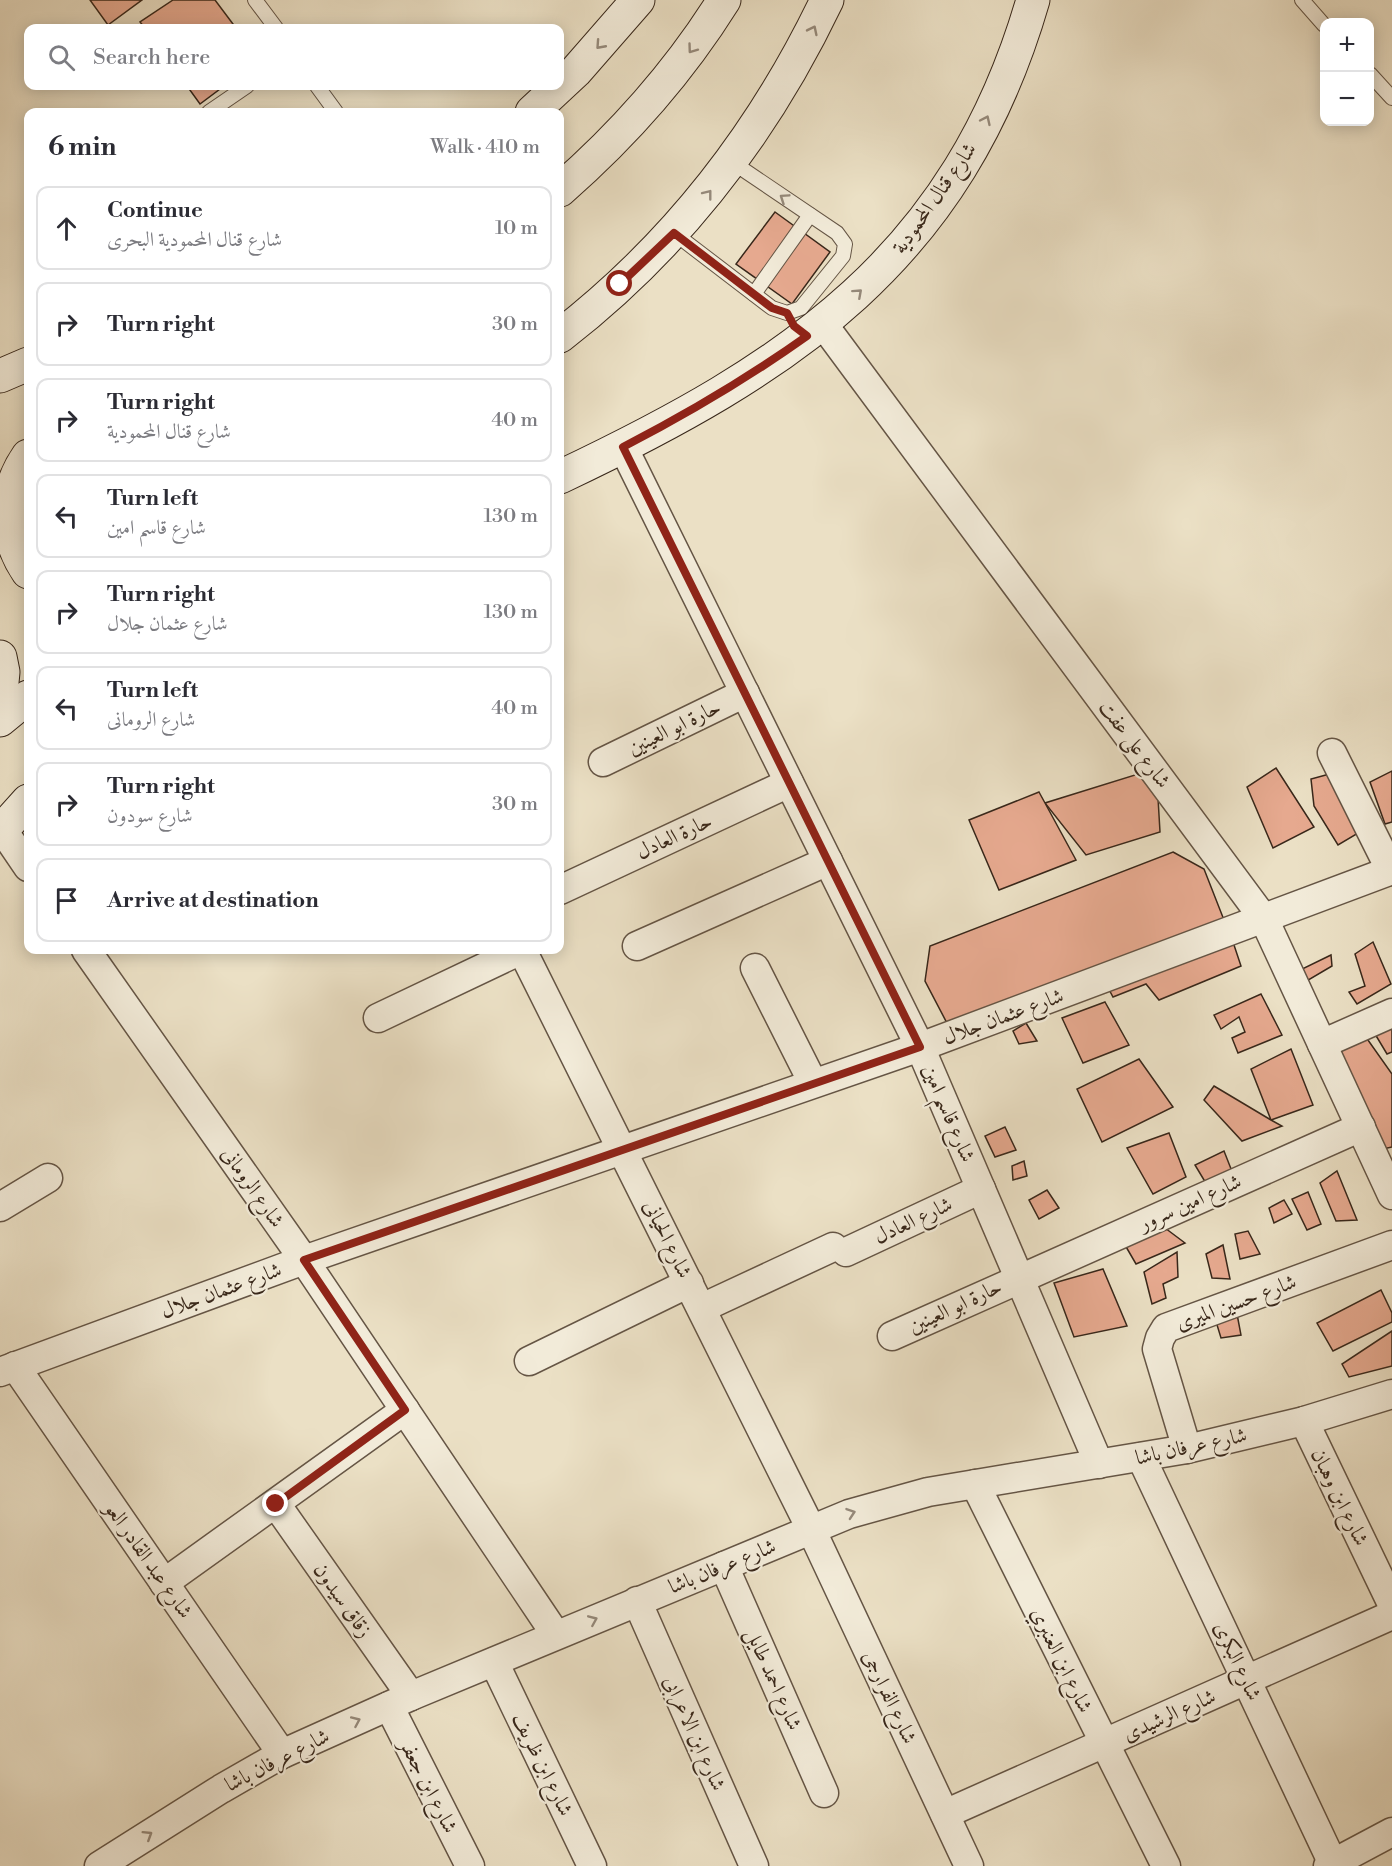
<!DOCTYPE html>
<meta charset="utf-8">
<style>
:root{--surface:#fff;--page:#f2f2f3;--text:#2b2b33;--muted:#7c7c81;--line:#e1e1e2}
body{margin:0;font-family:"Libre Bodoni",Amiri,serif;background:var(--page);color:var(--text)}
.controls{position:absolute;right:18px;top:18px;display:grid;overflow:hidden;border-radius:12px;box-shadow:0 3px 15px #0003}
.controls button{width:54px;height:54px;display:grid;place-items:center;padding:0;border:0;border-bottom:2px solid var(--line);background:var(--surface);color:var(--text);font:30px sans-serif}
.stop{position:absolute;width:18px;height:18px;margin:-14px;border:4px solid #8f2418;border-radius:50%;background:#fff}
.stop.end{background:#8f2418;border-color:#fff;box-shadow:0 2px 6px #0008}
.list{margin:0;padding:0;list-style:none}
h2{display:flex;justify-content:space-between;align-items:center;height:78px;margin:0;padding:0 24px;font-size:26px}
h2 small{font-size:20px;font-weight:400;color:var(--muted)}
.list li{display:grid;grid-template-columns:39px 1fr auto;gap:18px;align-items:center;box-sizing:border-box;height:84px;margin:0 12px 12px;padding:0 12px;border:2px solid var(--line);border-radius:12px}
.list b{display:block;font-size:22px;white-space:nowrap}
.list p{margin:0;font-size:20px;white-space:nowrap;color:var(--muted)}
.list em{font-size:20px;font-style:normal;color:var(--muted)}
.icon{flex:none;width:33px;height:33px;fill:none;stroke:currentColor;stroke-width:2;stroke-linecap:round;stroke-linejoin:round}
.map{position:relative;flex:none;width:1392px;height:1866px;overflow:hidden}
.search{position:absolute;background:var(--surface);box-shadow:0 3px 15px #0003;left:24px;top:24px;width:540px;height:66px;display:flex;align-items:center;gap:15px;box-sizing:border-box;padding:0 21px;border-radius:12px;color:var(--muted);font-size:22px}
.panel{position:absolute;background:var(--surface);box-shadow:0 3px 15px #0003;left:24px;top:108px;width:540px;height:846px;border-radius:12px}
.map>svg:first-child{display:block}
.building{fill:#e6a98f;stroke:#38271a;stroke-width:1.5}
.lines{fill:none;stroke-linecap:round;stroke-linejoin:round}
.lane-casing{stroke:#655545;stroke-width:16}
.street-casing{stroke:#655545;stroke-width:31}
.secondary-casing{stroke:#38271a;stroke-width:35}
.lane{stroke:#f2ebd9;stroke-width:14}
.street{stroke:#f2ebd9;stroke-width:28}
.secondary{stroke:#f2ebd9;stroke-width:33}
.oneway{stroke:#95897a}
.route{stroke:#8f2418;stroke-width:8}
.labels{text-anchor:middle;stroke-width:4.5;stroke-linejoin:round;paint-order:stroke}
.street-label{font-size:21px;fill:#38271a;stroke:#f2ebd9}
</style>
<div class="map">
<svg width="1392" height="1866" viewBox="0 0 1392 1866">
<rect width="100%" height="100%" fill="#ebe0c5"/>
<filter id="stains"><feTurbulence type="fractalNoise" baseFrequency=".00333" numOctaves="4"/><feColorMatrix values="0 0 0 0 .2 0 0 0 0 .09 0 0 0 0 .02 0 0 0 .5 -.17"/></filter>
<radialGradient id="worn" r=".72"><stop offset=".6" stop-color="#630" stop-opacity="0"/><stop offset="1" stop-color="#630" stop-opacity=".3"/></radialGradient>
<g class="building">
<polygon points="90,0 142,0 108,25"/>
<polygon points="173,0 215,0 236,28 145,28 140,22"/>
<polygon points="187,86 224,86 200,104"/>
<polygon points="775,212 830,252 792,304 736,264"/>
<polygon points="1276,768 1314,827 1273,848 1247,787"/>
<polygon points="1392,771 1392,822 1385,824 1370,782"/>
<polygon points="1337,772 1360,832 1338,845 1314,806 1311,779"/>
<polygon points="1138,774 1158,798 1160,832 1086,855 1045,803"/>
<polygon points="1039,792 1076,860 999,890 969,820"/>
<polygon points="1173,852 1204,869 1224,920 949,1027 925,981 930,946"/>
<polygon points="1231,936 1241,966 1159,1000 1146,984 1113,997 1105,982"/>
<polygon points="1373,942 1391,984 1357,1004 1349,992 1365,986 1355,954"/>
<polygon points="1331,955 1332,966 1305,982 1300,970"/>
<polygon points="1261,994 1282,1035 1238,1053 1232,1038 1245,1032 1239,1017 1221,1029 1214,1015"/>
<polygon points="1105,1002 1129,1045 1083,1063 1062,1018"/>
<polygon points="1392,1019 1392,1052 1387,1054 1372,1029"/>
<polygon points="1026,1023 1037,1041 1019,1044 1013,1031"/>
<polygon points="1363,1033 1392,1074 1392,1147 1383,1149 1327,1046"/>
<polygon points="1291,1049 1313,1105 1271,1120 1251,1069"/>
<polygon points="1139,1059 1173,1107 1102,1142 1077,1089"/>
<polygon points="1214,1086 1271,1120 1282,1126 1242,1141 1204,1100"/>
<polygon points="1005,1127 1016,1150 995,1157 985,1136"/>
<polygon points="1169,1133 1186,1177 1153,1194 1127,1148"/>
<polygon points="1224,1151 1235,1179 1210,1190 1195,1165"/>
<polygon points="1024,1161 1027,1176 1013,1180 1012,1166"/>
<polygon points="1337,1171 1357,1220 1336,1221 1320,1183"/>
<polygon points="1047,1190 1059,1208 1039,1219 1029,1200"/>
<polygon points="1308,1192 1321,1224 1307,1230 1292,1199"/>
<polygon points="1284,1200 1292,1214 1274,1223 1269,1208"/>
<polygon points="1165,1228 1185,1243 1136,1264 1125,1245"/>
<polygon points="1248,1231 1260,1254 1240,1259 1235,1234"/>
<polygon points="1223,1245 1230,1279 1212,1278 1206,1254"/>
<polygon points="1177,1252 1178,1277 1163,1284 1166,1298 1152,1304 1144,1272"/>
<polygon points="1103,1269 1127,1326 1074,1337 1054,1283"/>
<polygon points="1381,1290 1392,1313 1392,1322 1333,1351 1317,1323"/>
<polygon points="1237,1314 1241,1335 1221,1338 1214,1315"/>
<polygon points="1392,1331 1392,1366 1349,1377 1342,1364"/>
</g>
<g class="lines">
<g class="lane-casing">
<g id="lane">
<polyline points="255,0 276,28"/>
<polyline points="1302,0 1324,25"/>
<polyline points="1370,74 1392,98"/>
<polyline points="317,86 336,112"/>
<polyline points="209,112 247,86"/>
<polyline points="674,233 772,308 787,313 801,308 843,256 845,244 837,233 732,162"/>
<polyline points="754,294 810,215"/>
</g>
</g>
<g class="street-casing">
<g id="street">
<polyline points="823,324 1264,919 1392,1195"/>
<polyline points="623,447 920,1047 1099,1464"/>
<polyline points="1332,753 1391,871"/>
<polyline points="603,762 745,693"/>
<polyline points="2,829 28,867"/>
<polyline points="560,890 789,783"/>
<polyline points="637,946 828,861"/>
<polyline points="86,950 304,1260 556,1635"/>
<polyline points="522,950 811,1529 969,1866"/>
<polyline points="755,968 813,1083"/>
<polyline points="378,1018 521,950"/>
<polyline points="1322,1044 1392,1013"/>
<polyline points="0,1207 48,1178"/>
<polyline points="846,1252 981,1189"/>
<polyline points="702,1308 833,1247"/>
<polyline points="892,1336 1361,1127"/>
<polyline points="529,1361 689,1283"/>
<polyline points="15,1366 282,1754"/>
<polyline points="0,1372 304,1260 920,1047 1392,870"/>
<polyline points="1304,1421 1392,1604"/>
<polyline points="1187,1449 1157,1349 1160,1338 1166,1328 1392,1245"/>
<polyline points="1141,1457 1334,1866"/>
<polyline points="975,1484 1166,1866"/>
<polyline points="276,1504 411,1696"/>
<polyline points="724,1566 824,1793"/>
<polyline points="164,1583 405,1410"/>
<polyline points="637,1601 754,1866"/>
<polyline points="494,1662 592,1866"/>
<polyline points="389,1706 470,1866"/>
<polyline points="945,1814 1392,1615"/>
<polyline points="99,1866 221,1789 282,1754 411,1696 849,1514 928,1492 1187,1449 1304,1421 1392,1394"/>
<polyline points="1328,1866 1392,1832"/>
</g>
</g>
<g class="secondary-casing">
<g id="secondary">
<polyline points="532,112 576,71 638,0"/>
<path d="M560,190C624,134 679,72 724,0"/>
<path d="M560,336C676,246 764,132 827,0"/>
<polyline points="0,376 28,364"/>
<path d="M28,456C3,492 3,535 28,572"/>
<path d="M560,477C790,368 958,259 1033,0"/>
<polyline points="0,657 3,672 0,703"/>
<polyline points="0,720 28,697"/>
<polyline points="0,832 28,801"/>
</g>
</g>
<use href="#lane" class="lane"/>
<use href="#street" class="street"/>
<use href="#secondary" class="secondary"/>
</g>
<defs><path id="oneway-chevron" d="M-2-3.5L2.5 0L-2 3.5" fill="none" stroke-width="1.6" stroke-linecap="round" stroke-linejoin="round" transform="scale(1.5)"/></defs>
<g class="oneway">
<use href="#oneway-chevron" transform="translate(813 30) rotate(-64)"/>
<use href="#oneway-chevron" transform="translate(600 45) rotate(132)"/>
<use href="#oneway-chevron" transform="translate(692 49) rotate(126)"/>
<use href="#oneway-chevron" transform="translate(986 120) rotate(-65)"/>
<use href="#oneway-chevron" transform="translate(708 194) rotate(-52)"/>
<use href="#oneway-chevron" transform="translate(784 198) rotate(-146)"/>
<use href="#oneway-chevron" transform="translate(858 293) rotate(-42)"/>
<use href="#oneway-chevron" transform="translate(851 1513) rotate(-19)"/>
<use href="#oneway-chevron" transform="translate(593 1620) rotate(-23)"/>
<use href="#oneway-chevron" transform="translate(356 1721) rotate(-24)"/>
<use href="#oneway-chevron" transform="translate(148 1835) rotate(-32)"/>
</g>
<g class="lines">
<path class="route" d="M276,1504L405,1410L304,1260L920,1047L623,447C687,414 748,378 807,336L794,326L787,313L772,308L674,233L620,284"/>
</g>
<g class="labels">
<g class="street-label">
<text transform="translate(934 198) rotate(-55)" y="7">شارع قنال المحمودية</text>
<text transform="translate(674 727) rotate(-26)" y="7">حارة ابو العينين</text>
<text transform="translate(1135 744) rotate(53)" y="7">شارع على عفت</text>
<text transform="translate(674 836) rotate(-25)" y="7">حارة العادل</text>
<text transform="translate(1003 1016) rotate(-20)" y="7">شارع عثمان جلال</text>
<text transform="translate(949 1113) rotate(67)" y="7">شارع قاسم امين</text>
<text transform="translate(253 1187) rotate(55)" y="7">شارع الرومانى</text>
<text transform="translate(1190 1202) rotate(-24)" y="7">شارع امين سرور</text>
<text transform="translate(913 1220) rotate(-25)" y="7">شارع العادل</text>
<text transform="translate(668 1239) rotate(64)" y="7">شارع الحيانى</text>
<text transform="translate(221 1290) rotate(-20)" y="7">شارع عثمان جلال</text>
<text transform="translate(1236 1302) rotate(-20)" y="7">شارع حسين الميرى</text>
<text transform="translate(955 1306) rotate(-25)" y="7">حارة ابو العينين</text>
<text transform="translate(1191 1446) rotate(-12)" y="7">شارع عرفان باشا</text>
<text transform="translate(1340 1497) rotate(64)" y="7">شارع ابن وهبان</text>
<text transform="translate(149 1560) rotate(55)" y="7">شارع عبد القادر العو</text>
<text transform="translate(722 1566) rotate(-22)" y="7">شارع عرفان باشا</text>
<text transform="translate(343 1600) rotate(55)" y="7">زقاق سيدون</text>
<text transform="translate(1062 1660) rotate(64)" y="7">شارع ابن العنبري</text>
<text transform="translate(1238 1661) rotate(65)" y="7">شارع البكرى</text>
<text transform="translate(774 1679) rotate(66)" y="7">شارع احمد طايل</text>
<text transform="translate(890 1697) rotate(65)" y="7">شارع الفرارجى</text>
<text transform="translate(1169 1715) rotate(-24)" y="7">شارع الرشيدى</text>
<text transform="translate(695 1733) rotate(66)" y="7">شارع ابن الاعرابى</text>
<text transform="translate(277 1760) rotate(-27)" y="7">شارع عرفان باشا</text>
<text transform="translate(543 1764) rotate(64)" y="7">شارع ابن ظريف</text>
<text transform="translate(429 1786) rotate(63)" y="7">شارع ابن جعفر</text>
</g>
</g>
<rect width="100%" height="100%" filter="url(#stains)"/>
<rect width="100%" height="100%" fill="url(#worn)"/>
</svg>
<div class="controls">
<button>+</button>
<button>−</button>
</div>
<div class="stop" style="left:620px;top:284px"></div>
<div class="stop end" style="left:276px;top:1504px"></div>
<div class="search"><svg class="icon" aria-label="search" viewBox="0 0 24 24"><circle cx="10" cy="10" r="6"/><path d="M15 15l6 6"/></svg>Search here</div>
<section class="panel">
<h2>6 min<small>Walk · 410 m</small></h2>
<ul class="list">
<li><svg class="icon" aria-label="ahead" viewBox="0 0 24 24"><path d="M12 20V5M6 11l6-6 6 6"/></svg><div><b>Continue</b><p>شارع قنال المحمودية البحرى</p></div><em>10 m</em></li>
<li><svg class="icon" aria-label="right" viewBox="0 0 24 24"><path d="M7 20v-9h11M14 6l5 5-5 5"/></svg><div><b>Turn right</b></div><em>30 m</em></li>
<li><svg class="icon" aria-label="right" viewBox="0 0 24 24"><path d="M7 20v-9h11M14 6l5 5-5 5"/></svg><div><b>Turn right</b><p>شارع قنال المحمودية</p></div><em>40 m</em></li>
<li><svg class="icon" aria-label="left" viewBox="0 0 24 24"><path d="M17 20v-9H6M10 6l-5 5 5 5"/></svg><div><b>Turn left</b><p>شارع قاسم امين</p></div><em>130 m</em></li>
<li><svg class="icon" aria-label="right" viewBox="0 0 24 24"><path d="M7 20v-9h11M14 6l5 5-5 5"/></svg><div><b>Turn right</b><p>شارع عثمان جلال</p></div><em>130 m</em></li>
<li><svg class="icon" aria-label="left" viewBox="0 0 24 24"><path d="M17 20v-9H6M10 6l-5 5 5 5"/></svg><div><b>Turn left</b><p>شارع الرومانى</p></div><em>40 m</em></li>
<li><svg class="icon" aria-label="right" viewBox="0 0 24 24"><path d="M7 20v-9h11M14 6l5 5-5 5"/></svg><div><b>Turn right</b><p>شارع سودون</p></div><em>30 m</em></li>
<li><svg class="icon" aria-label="arrive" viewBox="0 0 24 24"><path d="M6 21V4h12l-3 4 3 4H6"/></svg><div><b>Arrive at destination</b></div></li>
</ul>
</section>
</div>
